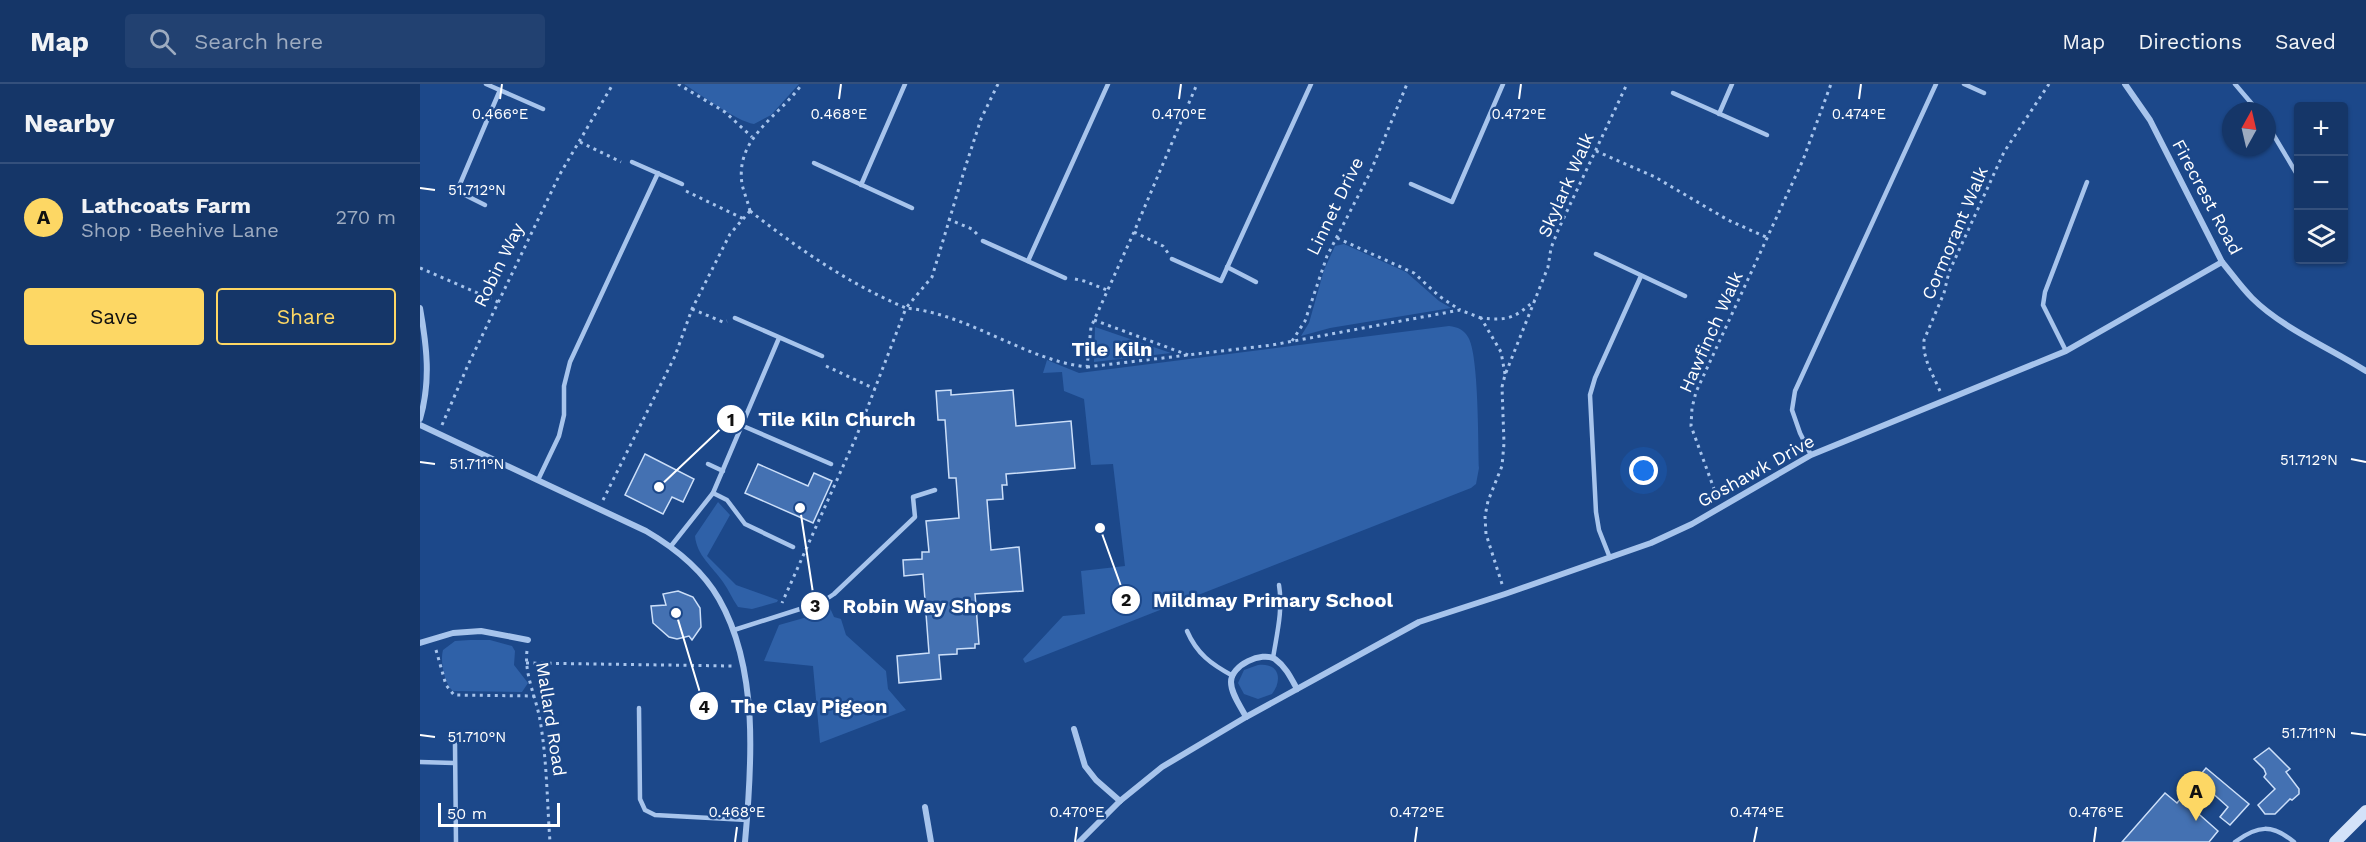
<!DOCTYPE html>
<meta charset="utf-8">
<style>
:root{--surface:#153668;--page:#224171;--text:#f1f3f6;--muted:#9dabc0;--line:#34507c;--accent:#fdd764}
body{margin:0;font-family:"Work Sans",sans-serif;background:var(--page);color:var(--text)}
.controls{position:absolute;right:18px;top:18px;display:grid;overflow:hidden;border-radius:6px;box-shadow:0 2px 4px #0004}
.controls button{width:54px;height:54px;display:grid;place-items:center;padding:0;border:0;border-bottom:2px solid var(--line);background:var(--surface);color:var(--text);font:30px sans-serif}
.compass{position:absolute;left:1802px;top:18px;width:54px;height:54px;border-radius:50%;background:var(--surface);box-shadow:0 2px 4px #0004;rotate:8deg}
.scale{position:absolute;left:18px;bottom:15px;width:122px;box-sizing:border-box;padding-left:6px;border:3px solid #fff;border-top:0;font-size:16px;line-height:21px;white-space:nowrap;color:#fff;-webkit-text-stroke:4px #1c488a;paint-order:stroke}
.you{position:absolute;left:1224px;top:387px;width:21px;height:21px;margin:-15px;border:4px solid #fff;border-radius:50%;background:#1a73e8;box-shadow:0 0 0 9px #1a73e833}
.badge{display:grid;place-items:center;width:39px;height:39px;border-radius:50%;background:var(--accent);color:#111;font-size:20px;font-weight:700}
.pin{position:absolute;translate:-50% -50px;filter:drop-shadow(0 2px 3px #0008)}
.pin::after{content:'';position:absolute;top:32px;width:21px;height:18px;background:inherit;clip-path:polygon(0 0,100% 0,50% 100%)}
.list{margin:0;padding:0;list-style:none}
h2{display:flex;justify-content:space-between;align-items:center;height:78px;margin:0;padding:0 24px;font-size:26px}
h2 small{font-size:20px;font-weight:400;color:var(--muted)}
.list li{display:grid;grid-template-columns:39px 1fr auto;gap:18px;align-items:center;box-sizing:border-box;height:108px;padding:0 24px;border-top:2px solid var(--line)}
.list b{display:block;font-size:22px;white-space:nowrap}
.list p{margin:0;font-size:20px;white-space:nowrap;color:var(--muted)}
.list em{font-size:20px;font-style:normal;color:var(--muted)}
.actions{display:flex;gap:12px;padding:18px 24px}
.actions a{flex:1;padding:14px 0;border:2px solid var(--accent);border-radius:6px;text-align:center;font-size:21px;color:var(--accent)}
.actions .main{background:var(--accent);color:#111}
.icon{flex:none;width:33px;height:33px;fill:none;stroke:currentColor;stroke-width:2;stroke-linecap:round;stroke-linejoin:round}
.map{position:relative;flex:none;width:1946px;height:758px;overflow:hidden}
header{display:flex;align-items:center;gap:36px;box-sizing:border-box;height:84px;padding:0 30px;background:var(--surface);border-bottom:2px solid var(--line)}
header strong{font-size:28px}
nav{display:flex;gap:33px;margin-inline-start:auto;font-size:21px}
.search{width:420px;height:54px;background:var(--page);display:flex;align-items:center;gap:15px;box-sizing:border-box;padding:0 21px;border-radius:6px;color:var(--muted);font-size:22px}
main{display:flex}
aside{flex:1;background:var(--surface)}
.map>svg:first-child{display:block}
.green{fill:#2f61a8}
.building{fill:#4471b2;stroke:#ccdff9;stroke-width:1.5}
.lines{fill:none;stroke-linecap:round;stroke-linejoin:round}
.path{stroke:#a7c4ec;stroke-width:3;stroke-dasharray:3 4.5;stroke-linecap:butt}
.lane{stroke:#a7c4ec;stroke-width:4.5}
.street{stroke:#a7c4ec;stroke-width:6}
.secondary{stroke:#d3e2f9;stroke-width:12}
.ticks{fill:none;stroke:#fff;stroke-width:2}
.labels{text-anchor:middle;stroke-width:5;stroke-linejoin:round;paint-order:stroke}
.street-label{font-size:18px;fill:#fff;stroke:#1c488a}
.neighbourhood-label{font-size:20px;font-weight:bold;fill:#fff;stroke:#1c488a}
.ticks-label{font-size:15px;text-anchor:middle;fill:#fff;stroke:#1c488a;stroke-width:5;stroke-linejoin:round;paint-order:stroke}
.leader{fill:none;stroke:#fff;stroke-width:2}
.callout-dot{fill:#fff;stroke:#1c488a;stroke-width:2}
.mark-label{font-size:18px;text-anchor:middle;font-weight:bold;fill:#111}
.callout-label{font-size:20px;text-anchor:middle;font-weight:bold;fill:#fff;stroke:#1c488a;stroke-width:5;stroke-linejoin:round;paint-order:stroke}
</style>
<header>
<strong>Map</strong>
<div class="search"><svg class="icon" aria-label="search" viewBox="0 0 24 24"><circle cx="10" cy="10" r="6"/><path d="M15 15l6 6"/></svg>Search here</div>
<nav><a>Map</a><a>Directions</a><a>Saved</a></nav>
</header>
<main>
<aside>
<h2>Nearby<small></small></h2>
<ul class="list">
<li><span class="badge">A</span><div><b>Lathcoats Farm</b><p>Shop · Beehive Lane</p></div><em>270 m</em></li>
</ul>
<div class="actions"><a class="main">Save</a><a>Share</a></div>
</aside>
<div class="map">
<svg width="1946" height="758" viewBox="0 0 1946 758">
<rect width="100%" height="100%" fill="#1c488a"/>
<g class="green">
<path d="M264,0H379L351,31L334,40C316,37 281,11 264,0Z"/>
<polygon points="924,160 986,188 1019,217 1031,224 910,244 881,252 889,239 904,186 915,162"/>
<path d="M1029,242C1038,243 1044,246 1048,253C1059,270 1058,359 1059,384L1056,400L1051,404L605,579L603,575L643,532L665,530L661,487L705,482L693,380L671,381L664,315L644,307L642,288L623,289L627,276L659,289Z"/>
<polygon points="675,243 751,269 674,278"/>
<path d="M298,418L310,431L287,472L316,501L358,516L357,518L332,525L318,523C312,515 309,506 303,498C292,482 277,472 275,452Z"/>
<polygon points="410,524 414,533 421,535 426,551 466,587 468,605 486,626 400,659 393,582 344,577 359,541 398,530"/>
<path d="M50,556H70L92,562L95,567L94,581L108,599L102,608L33,607C24,599 20,577 23,566L35,557Z"/>
<path d="M838,581C859,578 863,596 852,610L838,615L824,610L818,599L824,586Z"/>
</g>
<g class="building">
<polygon points="531,306 531,311 593,306 596,342 651,337 655,384 586,390 587,401 582,401 583,415 567,416 571,466 599,463 603,507 555,510 559,560 555,560 555,564 537,565 537,570 519,571 521,595 479,599 477,572 509,569 503,490 484,492 483,476 502,475 502,468 509,468 506,437 539,434 536,394 529,394 525,336 518,336 516,307"/>
<polygon points="225,370 274,395 263,418 252,413 243,430 205,411"/>
<polygon points="338,380 388,402 394,389 412,397 393,439 325,409"/>
<polygon points="258,507 273,513 280,524 281,543 272,556 269,552 257,555 249,553 233,539 231,522 246,521 243,510"/>
<polygon points="1849,664 1870,685 1866,688 1879,705 1879,710 1872,716 1870,715 1855,730 1845,730 1838,721 1855,705 1844,693 1846,690 1844,685 1834,675"/>
<polygon points="1786,684 1829,720 1810,741 1800,733 1808,723 1789,706 1772,724 1798,747 1789,758 1702,758 1745,709 1757,719"/>
</g>
<g class="lines">
<g class="path">
<polyline points="258,0 305,28 332,53"/>
<path d="M578,0L561,35L545,84L512,193L486,224C550,230 604,276 667,283L671,243L714,148L777,0"/>
<polyline points="160,58 201,78"/>
<polyline points="1176,67 1235,93 1308,136 1348,154"/>
<polyline points="266,107 324,135"/>
<path d="M330,127C379,165 429,200 486,224L437,351L362,519"/>
<path d="M330,127C328,118 324,109 322,100C315,53 359,33 382,0"/>
<polyline points="528,135 552,145 558,151"/>
<polyline points="714,148 743,162 748,169"/>
<polyline points="917,154 994,189 1019,212 1040,226"/>
<polyline points="0,184 78,218"/>
<polyline points="655,195 664,197 687,206"/>
<polyline points="272,225 303,238 307,237"/>
<polyline points="674,236 768,271"/>
<polyline points="872,257 885,237 907,172 950,89 987,0"/>
<polyline points="406,282 455,305"/>
<polyline points="667,283 852,261 1040,226 1061,234"/>
<path d="M1085,290L1081,268L1061,234C1088,237 1095,234 1115,216"/>
<polyline points="1520,307 1508,281 1504,267 1504,256 1524,209 1529,188 1584,68 1629,0"/>
<polyline points="22,341 48,281 140,90 193,0"/>
<polyline points="1297,413 1271,342 1272,324 1276,308 1383,76 1411,0"/>
<polyline points="183,416 255,272 272,225 310,150 330,127"/>
<polyline points="1082,500 1066,450 1065,432 1068,417 1082,382 1084,359 1082,303 1085,291 1128,183 1131,164 1139,144 1207,0"/>
<polyline points="16,566 26,601 34,611 115,612"/>
<path d="M107,567C104,590 116,613 120,636C127,676 127,717 130,758"/>
<polyline points="106,579 312,582"/>
</g>
<g class="lane">
<polyline points="66,0 123,25"/>
<polyline points="1544,0 1564,9"/>
<polyline points="1815,0 1838,27"/>
<polyline points="1253,9 1347,51"/>
<polyline points="1299,30 1312,0"/>
<polyline points="1847,40 1878,92"/>
<polyline points="212,78 262,100"/>
<polyline points="394,79 492,124"/>
<polyline points="991,100 1032,118 1083,0"/>
<polyline points="441,101 485,0"/>
<polyline points="65,121 37,107 80,6"/>
<polyline points="563,157 645,194"/>
<polyline points="1176,170 1265,212"/>
<polyline points="752,175 801,197 891,0"/>
<polyline points="608,177 688,0"/>
<polyline points="807,183 836,198"/>
<polyline points="315,234 402,272"/>
<polyline points="1646,267 1623,221 1625,208 1667,98"/>
<polyline points="323,342 411,380"/>
<polyline points="1391,371 1380,349 1372,326 1375,307 1516,0"/>
<polyline points="288,380 303,387"/>
<polyline points="118,396 139,352 144,331 144,302 150,278 238,89"/>
<polyline points="293,409 307,416 325,440 373,463"/>
<polyline points="251,462 293,409 359,254"/>
<polyline points="1190,474 1179,446 1176,428 1170,311 1175,294 1221,192"/>
<polyline points="314,546 402,518 414,510 495,433 493,413 515,406"/>
<path d="M767,547C777,570 791,580 813,592"/>
<path d="M853,574C857,549 863,526 859,501"/>
<polyline points="219,624 220,715 225,726 235,731 327,736"/>
<polyline points="35,660 36,758"/>
<polyline points="0,678 34,679"/>
<path d="M1815,758C1838,741 1852,740 1874,758"/>
</g>
<g class="street">
<path d="M1705,0L1730,36L1802,178C1812,190 1821,203 1832,214C1862,244 1910,264 1946,287"/>
<path d="M0,224C7,263 11,297 0,335"/>
<path d="M0,341L226,447C255,464 282,485 299,515C339,585 332,681 325,758"/>
<polyline points="0,559 33,549 61,547 108,556"/>
<path d="M826,633C821,623 811,610 811,598C811,581 842,567 855,575C866,583 871,594 877,605"/>
<polyline points="654,645 665,682 676,696 700,717"/>
<polyline points="505,723 511,758"/>
<polyline points="659,758 700,717 742,683 826,633 999,538 1085,510 1231,459 1272,440 1391,371 1646,267 1802,178"/>
</g>
<polyline class="secondary" points="1915,758 1946,727"/>
</g>
<path class="ticks" d="M80,15L82,0M419,15L421,0M759,15L761,0M1099,15L1101,0M1439,15L1441,0M0,104L15,106M1931,375L1946,378M0,378L15,380M1931,649L1946,651M0,651L15,653M315,758L317,743M655,758L657,743M995,758L997,743M1334,758L1337,743M1674,758L1676,743"/>
<g class="labels">
<g class="street-label">
<text transform="translate(1146 101) rotate(-66)" y="6">Skylark Walk</text>
<text transform="translate(1787 113) rotate(62)" y="6">Firecrest Road</text>
<text transform="translate(915 122) rotate(-64)" y="6">Linnet Drive</text>
<text transform="translate(1535 149) rotate(-67)" y="6">Cormorant Walk</text>
<text transform="translate(79 181) rotate(-64)" y="6">Robin Way</text>
<text transform="translate(1291 248) rotate(-66)" y="6">Hawfinch Walk</text>
<text transform="translate(1336 387) rotate(-29)" y="6">Goshawk Drive</text>
<text transform="translate(131 635) rotate(81)" y="6">Mallard Road</text>
</g>
<g class="neighbourhood-label">
<text x="692" y="272">Tile Kiln</text>
</g>
</g>
<g class="ticks-label">
<text x="80" y="35">0.466°E</text>
<text x="419" y="35">0.468°E</text>
<text x="759" y="35">0.470°E</text>
<text x="1099" y="35">0.472°E</text>
<text x="1439" y="35">0.474°E</text>
<text x="57" y="111">51.712°N</text>
<text x="1889" y="381">51.712°N</text>
<text x="57" y="385">51.711°N</text>
<text x="1889" y="654">51.711°N</text>
<text x="57" y="658">51.710°N</text>
<text x="317" y="733">0.468°E</text>
<text x="657" y="733">0.470°E</text>
<text x="997" y="733">0.472°E</text>
<text x="1337" y="733">0.474°E</text>
<text x="1676" y="733">0.476°E</text>
</g>
<path class="leader" d="M239 403L311 335M680 444L706 516M380 424L395 522M256 529L284 622"/>
<g class="callout-dot">
<circle cx="239" cy="403" r="6"/>
<circle cx="680" cy="444" r="6"/>
<circle cx="380" cy="424" r="6"/>
<circle cx="256" cy="529" r="6"/>
<circle cx="311" cy="335" r="15"/>
<circle cx="706" cy="516" r="15"/>
<circle cx="395" cy="522" r="15"/>
<circle cx="284" cy="622" r="15"/>
</g>
<g class="mark-label">
<text x="311" y="342">1</text>
<text x="706" y="522">2</text>
<text x="395" y="528">3</text>
<text x="284" y="629">4</text>
</g>
<g class="callout-label">
<text x="417" y="342">Tile Kiln Church</text>
<text x="853" y="523">Mildmay Primary School</text>
<text x="507" y="529">Robin Way Shops</text>
<text x="389" y="629">The Clay Pigeon</text>
</g>
</svg>
<div class="controls">
<button>+</button>
<button>−</button>
<button><svg class="icon" aria-label="layers" viewBox="0 0 24 24"><path d="M12 4l9 5-9 5-9-5zM3 14l9 5 9-5"/></svg></button>
</div>
<svg class="compass" viewBox="-18 -18 36 36"><path d="M0-13l5 13h-10z" fill="#e53935"/><path d="M0 13l5-13h-10z" fill="#9dabc0"/></svg>
<div class="scale">50 m</div>
<div class="you"></div>
<div class="pin badge" style="left:1776px;top:737px">A</div>
</div>
</main>
